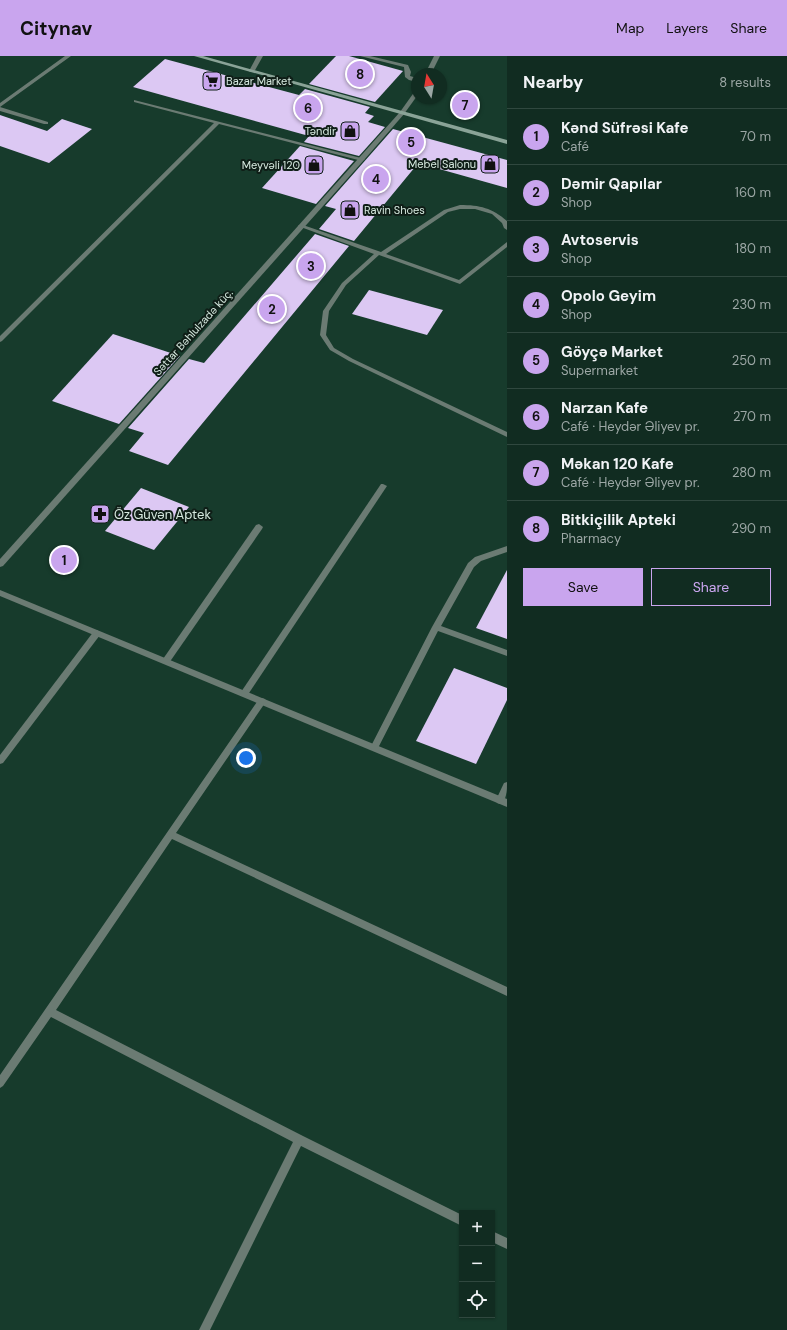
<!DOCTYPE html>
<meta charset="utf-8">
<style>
:root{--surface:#112c21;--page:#1e382e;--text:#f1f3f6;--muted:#9ca7a5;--line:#30483f;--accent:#c9a5ee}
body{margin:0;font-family:"DM Sans",sans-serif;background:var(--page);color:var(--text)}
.controls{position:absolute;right:12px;bottom:12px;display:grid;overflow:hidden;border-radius:0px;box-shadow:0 1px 3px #0004}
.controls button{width:36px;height:36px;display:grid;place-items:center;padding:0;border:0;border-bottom:1px solid var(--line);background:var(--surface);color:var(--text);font:20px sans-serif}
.compass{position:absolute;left:411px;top:12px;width:36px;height:36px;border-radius:50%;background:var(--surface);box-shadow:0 1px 3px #0004;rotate:349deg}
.you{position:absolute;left:246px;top:702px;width:14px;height:14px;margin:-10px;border:3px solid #fff;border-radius:50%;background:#1a73e8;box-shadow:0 0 0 6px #1a73e833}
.badge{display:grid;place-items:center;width:26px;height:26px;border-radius:50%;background:var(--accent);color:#111;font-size:13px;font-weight:700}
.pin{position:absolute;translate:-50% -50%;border:2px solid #fff;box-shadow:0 1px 4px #0006}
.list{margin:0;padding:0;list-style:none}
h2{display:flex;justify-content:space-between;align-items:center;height:52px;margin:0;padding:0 16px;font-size:17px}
h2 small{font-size:13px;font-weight:400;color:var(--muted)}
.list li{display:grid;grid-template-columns:26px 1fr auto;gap:12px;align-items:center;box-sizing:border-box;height:56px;padding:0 16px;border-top:1px solid var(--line)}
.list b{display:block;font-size:15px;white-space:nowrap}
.list p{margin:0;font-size:13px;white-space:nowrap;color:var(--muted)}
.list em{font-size:13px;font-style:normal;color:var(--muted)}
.actions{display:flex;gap:8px;padding:12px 16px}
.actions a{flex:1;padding:9px 0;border:1px solid var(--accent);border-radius:0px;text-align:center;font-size:14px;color:var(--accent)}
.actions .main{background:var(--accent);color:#111}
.icon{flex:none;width:22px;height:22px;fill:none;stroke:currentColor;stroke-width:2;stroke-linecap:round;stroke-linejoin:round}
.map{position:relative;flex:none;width:507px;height:1274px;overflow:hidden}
header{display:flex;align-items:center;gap:24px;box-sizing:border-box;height:56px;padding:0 20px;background:var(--accent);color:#111}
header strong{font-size:19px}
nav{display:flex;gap:22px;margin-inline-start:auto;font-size:14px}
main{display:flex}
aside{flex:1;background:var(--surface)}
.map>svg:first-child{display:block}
.building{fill:#dcc8f3}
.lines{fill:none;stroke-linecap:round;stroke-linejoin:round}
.service{fill:#6b7b73;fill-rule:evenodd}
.minor{fill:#6b7b73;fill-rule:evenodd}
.tertiary{fill:#6b7b73;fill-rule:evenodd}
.secondary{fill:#8aa397;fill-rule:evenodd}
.labels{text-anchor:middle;stroke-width:4;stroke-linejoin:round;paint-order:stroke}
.far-poi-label{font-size:11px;fill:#d6e9df;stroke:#0f1e17;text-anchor:end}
.far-street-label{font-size:11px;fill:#d6e9df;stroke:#0f1e17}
.poi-label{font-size:13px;fill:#d6e9df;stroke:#0f1e17;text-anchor:start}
</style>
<header>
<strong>Citynav</strong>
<nav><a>Map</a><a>Layers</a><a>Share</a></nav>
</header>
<main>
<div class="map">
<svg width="507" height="1274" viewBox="0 0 507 1274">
<rect width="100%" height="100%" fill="#173b2c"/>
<g class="building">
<polygon points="336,0 349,0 403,15 375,46 309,28"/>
<polygon points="165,3 299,39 305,33 370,51 365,57 374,60 368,66 385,71 359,100 304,86 309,80 133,31"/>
<polygon points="0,59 47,75 62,63 92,73 49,107 0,90"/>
<polygon points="393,73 507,104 507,132 425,109 420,105 354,185 319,173 336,153 325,150"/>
<polygon points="300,90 354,105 316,148 262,132"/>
<polygon points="315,178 349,190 168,409 129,395 144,377 128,372 189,303 204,307"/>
<polygon points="369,234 443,254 427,279 352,258"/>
<polygon points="113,278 180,300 119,368 52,345"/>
<polygon points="141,432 189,451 154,494 105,475"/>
<polygon points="507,514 507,583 476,572"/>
<polygon points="454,612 507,632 507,644 476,708 416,685"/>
</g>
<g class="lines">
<g class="service">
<polygon points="257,0 263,0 254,16 250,16 249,15"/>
<polygon points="360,0 370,0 408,9 411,16 410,20 417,22 417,26 409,24 405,21 404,11"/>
<path d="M460,149C480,149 492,152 507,165V174L504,172L502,167L492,158L475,153H460L448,156L386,198L459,224L507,186V191L460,228L379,199L346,229L329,255L326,279L334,292L353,303L507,376V381L349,305L330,294L320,279L323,255L342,227L374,198L298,170L299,169H303L381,196L444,154Z"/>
<polygon points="381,428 383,428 387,430 247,640 241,640 240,638 241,636"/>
<polygon points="259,468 263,471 262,473 169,607 163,607 162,605 163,603 256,469"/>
<polygon points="507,490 507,496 481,505 474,511 441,570 507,594 507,600 438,575 377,694 371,694 370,692 432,571 468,507 475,501"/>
<polygon points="97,574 101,577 100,579 3,707 0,708 0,699 94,575"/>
<polygon points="262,642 265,643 266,645 265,647 176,777 507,931 507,940 172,783 56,954 303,1080 462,1159 462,1170 301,1090 210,1274 199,1274 293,1086 51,961 3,1030 0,1032 0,1019 259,643"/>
<path d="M507,726C507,734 507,739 503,747L500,748L497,747L496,744L503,729L504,727Z"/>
<polygon points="492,1175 507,1182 507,1193 492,1186"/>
</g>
<g class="minor">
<polygon points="65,0 71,0 0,51 48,66 48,68 44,68 0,55 0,47"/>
<polygon points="434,0 440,0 431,18 425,18"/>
<polygon points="417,34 417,40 404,58 400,58 400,56 415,35"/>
<polygon points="134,44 365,103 362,105 219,68 2,285 0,286 0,280 214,67 134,46"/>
<polygon points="0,534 507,743 507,751 0,540"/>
</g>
<polygon class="tertiary" points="400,56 405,57 364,104 3,510 0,511 0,503"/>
<polygon class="secondary" points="194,0 203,0 507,84 507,88"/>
</g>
<defs>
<g id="supermarket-square" transform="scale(1)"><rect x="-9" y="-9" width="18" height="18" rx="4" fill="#c9a5ee" stroke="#0f1e17"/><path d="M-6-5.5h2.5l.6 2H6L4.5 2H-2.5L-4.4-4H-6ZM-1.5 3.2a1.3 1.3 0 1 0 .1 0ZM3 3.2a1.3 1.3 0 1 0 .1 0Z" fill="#111"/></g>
<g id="shop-square" transform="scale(1)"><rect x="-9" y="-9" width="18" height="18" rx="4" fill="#c9a5ee" stroke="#0f1e17"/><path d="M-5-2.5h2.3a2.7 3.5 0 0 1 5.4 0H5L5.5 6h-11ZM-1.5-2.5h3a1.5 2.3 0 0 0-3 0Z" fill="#111"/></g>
<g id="pharmacy-square" transform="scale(1)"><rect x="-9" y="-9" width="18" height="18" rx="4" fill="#c9a5ee" stroke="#0f1e17"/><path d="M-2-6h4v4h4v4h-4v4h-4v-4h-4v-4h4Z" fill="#111"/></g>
</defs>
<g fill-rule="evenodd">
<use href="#supermarket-square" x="212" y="25"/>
<use href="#shop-square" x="350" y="75"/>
<use href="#shop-square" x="490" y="108"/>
<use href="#shop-square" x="314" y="109"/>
<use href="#shop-square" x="350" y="154"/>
<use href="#pharmacy-square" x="100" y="458"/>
</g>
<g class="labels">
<g class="far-poi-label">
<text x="226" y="29" text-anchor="start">Bazar Market</text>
<text x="336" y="79">Təndir</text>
<text x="476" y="112">Mebel Salonu</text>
<text x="300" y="113">Meyvəli 120</text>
<text x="364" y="158" text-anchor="start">Ravin Shoes</text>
</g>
<g class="far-street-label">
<text transform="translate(193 276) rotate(-48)" y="4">Səttar Bəhlulzadə küç.</text>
</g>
<g class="poi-label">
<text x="114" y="463">Öz Güvən Aptek</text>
</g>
</g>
</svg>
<div class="controls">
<button>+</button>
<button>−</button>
<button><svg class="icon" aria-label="locate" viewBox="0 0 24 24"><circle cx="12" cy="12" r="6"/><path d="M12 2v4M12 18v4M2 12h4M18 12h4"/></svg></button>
</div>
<svg class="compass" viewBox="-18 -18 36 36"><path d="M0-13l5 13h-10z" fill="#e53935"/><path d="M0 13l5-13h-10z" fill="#9ca7a5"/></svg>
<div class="you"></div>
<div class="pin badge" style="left:64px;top:504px">1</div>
<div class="pin badge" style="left:272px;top:253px">2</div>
<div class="pin badge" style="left:311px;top:210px">3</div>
<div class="pin badge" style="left:376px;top:123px">4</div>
<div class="pin badge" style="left:411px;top:86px">5</div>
<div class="pin badge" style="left:308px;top:52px">6</div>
<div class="pin badge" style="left:465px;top:49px">7</div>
<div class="pin badge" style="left:360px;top:18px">8</div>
</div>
<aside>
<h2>Nearby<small>8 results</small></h2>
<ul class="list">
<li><span class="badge">1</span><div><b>Kənd Süfrəsi Kafe</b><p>Café</p></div><em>70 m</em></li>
<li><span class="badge">2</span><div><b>Dəmir Qapılar</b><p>Shop</p></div><em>160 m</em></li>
<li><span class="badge">3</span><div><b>Avtoservis</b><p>Shop</p></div><em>180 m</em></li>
<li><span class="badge">4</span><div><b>Opolo Geyim</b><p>Shop</p></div><em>230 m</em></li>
<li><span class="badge">5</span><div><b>Göyçə Market</b><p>Supermarket</p></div><em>250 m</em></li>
<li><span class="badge">6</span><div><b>Narzan Kafe</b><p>Café · Heydər Əliyev pr.</p></div><em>270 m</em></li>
<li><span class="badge">7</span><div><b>Məkan 120 Kafe</b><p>Café · Heydər Əliyev pr.</p></div><em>280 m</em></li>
<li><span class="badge">8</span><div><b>Bitkiçilik Apteki</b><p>Pharmacy</p></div><em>290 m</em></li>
</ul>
<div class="actions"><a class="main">Save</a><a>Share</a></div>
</aside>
</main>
